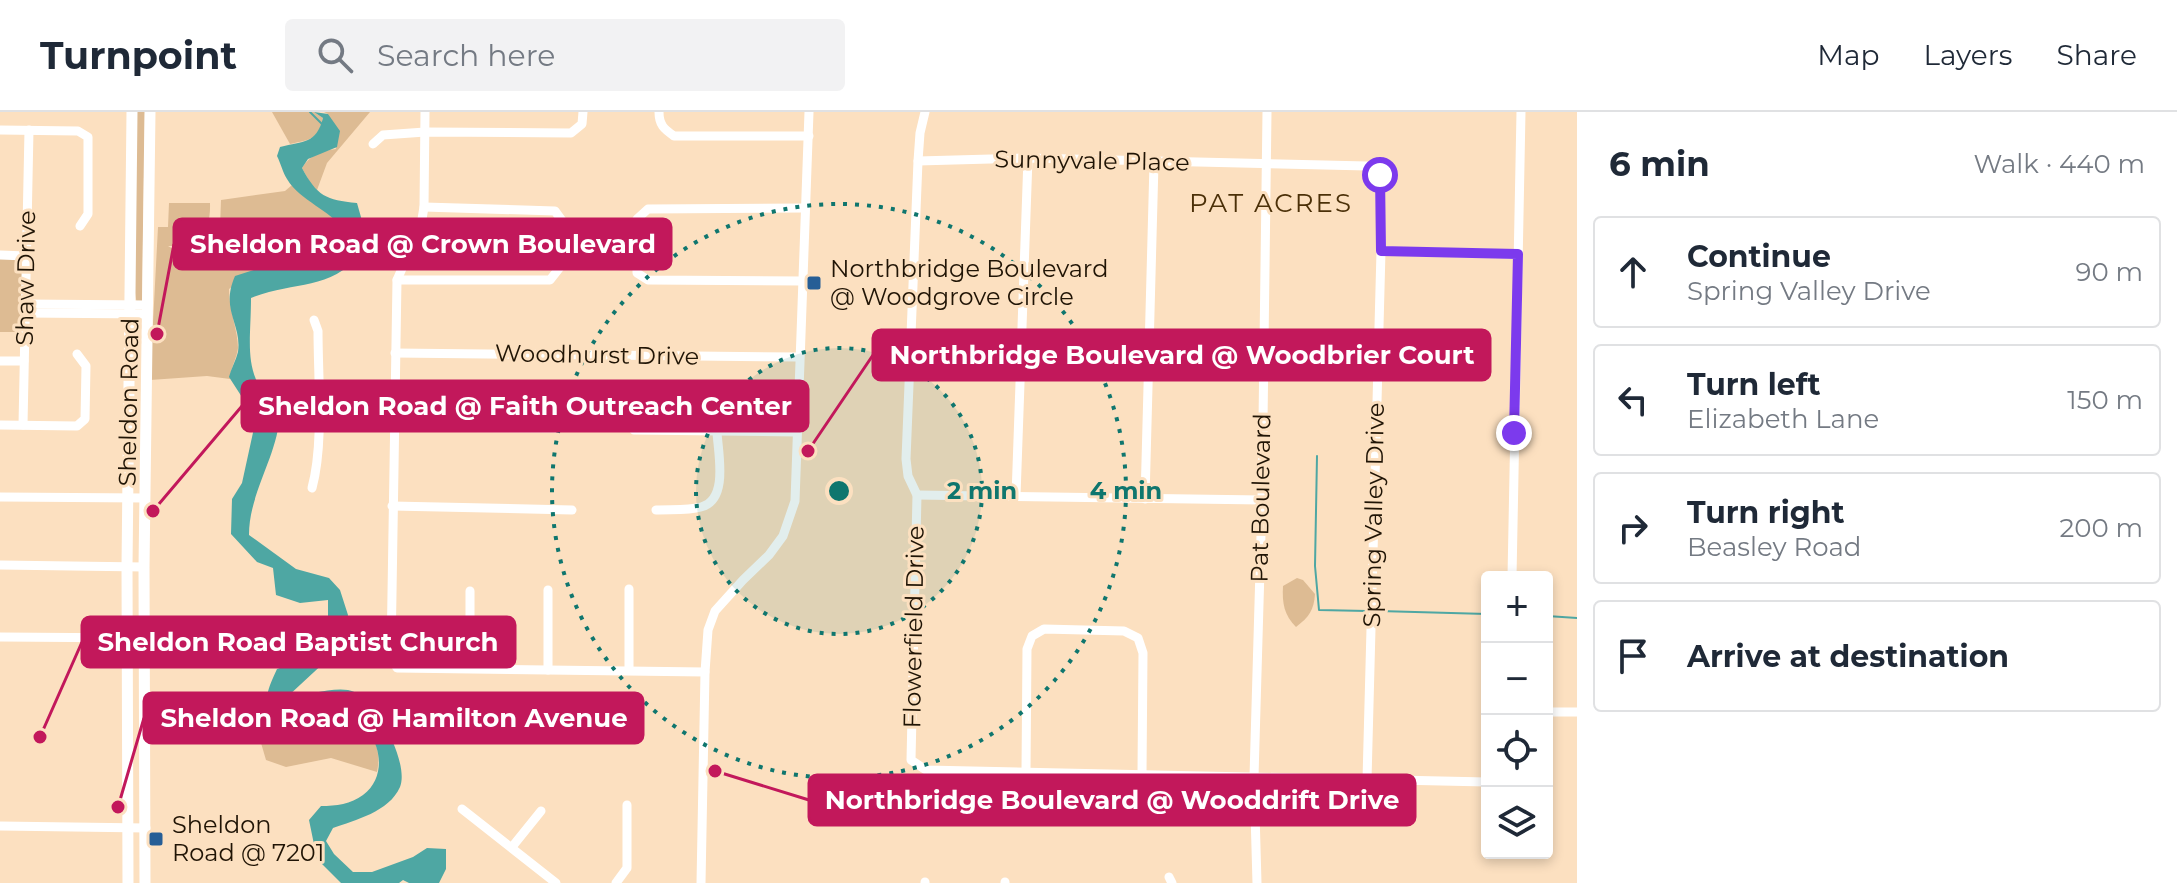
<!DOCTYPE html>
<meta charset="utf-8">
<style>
:root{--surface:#fff;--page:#f2f2f3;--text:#1f2937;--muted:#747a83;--line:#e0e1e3}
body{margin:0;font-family:Montserrat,sans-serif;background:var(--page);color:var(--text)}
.controls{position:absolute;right:24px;bottom:24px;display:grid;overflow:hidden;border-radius:8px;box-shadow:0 4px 12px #0003}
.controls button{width:72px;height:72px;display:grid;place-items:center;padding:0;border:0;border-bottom:2px solid var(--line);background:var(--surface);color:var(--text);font:40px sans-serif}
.stop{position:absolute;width:24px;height:24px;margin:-18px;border:6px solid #7c3aed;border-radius:50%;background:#fff}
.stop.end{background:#7c3aed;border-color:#fff;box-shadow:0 2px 8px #0008}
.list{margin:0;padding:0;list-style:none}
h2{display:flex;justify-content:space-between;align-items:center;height:104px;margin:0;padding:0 32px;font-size:34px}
h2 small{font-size:26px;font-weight:400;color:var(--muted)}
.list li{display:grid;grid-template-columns:52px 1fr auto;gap:24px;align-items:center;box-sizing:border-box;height:112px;margin:0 16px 16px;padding:0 16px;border:2px solid var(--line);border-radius:8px}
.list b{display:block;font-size:30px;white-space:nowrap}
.list p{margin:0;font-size:26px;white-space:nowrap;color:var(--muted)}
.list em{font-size:26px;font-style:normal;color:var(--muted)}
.icon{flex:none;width:44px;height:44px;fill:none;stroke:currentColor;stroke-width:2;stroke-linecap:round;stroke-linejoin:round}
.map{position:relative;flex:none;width:1577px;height:771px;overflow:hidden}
header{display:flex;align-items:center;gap:48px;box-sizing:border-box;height:112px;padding:0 40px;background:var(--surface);border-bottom:2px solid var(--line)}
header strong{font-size:38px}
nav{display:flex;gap:44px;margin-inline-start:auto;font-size:28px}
.search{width:560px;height:72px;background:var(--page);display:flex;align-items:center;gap:20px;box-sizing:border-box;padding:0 28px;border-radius:8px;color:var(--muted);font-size:30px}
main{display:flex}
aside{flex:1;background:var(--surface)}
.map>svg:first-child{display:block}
.green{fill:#ddbb93}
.water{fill:#4ea7a3}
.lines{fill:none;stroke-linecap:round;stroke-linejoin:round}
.stream{stroke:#4ea7a3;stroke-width:2}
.minor{stroke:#fff;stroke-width:9}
.major{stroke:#fff;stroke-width:11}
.route{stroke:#7c3aed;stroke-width:10}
.ring{fill:none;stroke:#0f766e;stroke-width:4;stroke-dasharray:4 8}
.poi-dot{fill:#265e96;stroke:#fce0c0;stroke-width:3}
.labels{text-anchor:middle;stroke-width:6;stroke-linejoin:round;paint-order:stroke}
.street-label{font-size:24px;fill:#201405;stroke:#fce0c0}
.poi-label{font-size:24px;fill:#201405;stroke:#fce0c0;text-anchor:start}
.neighbourhood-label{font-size:26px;letter-spacing:2px;fill:#4b3008;stroke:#fce0c0}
.centre{fill:#0f766e;stroke:#fce0c0;stroke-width:4}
.ring-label{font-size:24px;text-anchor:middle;font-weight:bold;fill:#0f766e;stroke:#fce0c0;stroke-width:6;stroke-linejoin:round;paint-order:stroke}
.leader{fill:none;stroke:#c2185b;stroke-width:3}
.callout-dot{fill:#c2185b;stroke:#fce0c0;stroke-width:3}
.callout{fill:#c2185b;stroke:#c2185b;stroke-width:3}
.callout-label{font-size:26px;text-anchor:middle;font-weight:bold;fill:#fff}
</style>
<header>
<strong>Turnpoint</strong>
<div class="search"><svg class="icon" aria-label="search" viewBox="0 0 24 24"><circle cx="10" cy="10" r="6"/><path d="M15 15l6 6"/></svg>Search here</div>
<nav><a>Map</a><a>Layers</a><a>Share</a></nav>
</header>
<main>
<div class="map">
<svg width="1577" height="771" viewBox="0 0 1577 771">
<rect width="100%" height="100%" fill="#fce0c0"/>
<g class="green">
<polygon points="134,0 145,0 142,191 137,193 135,181"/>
<path d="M272,0H314L323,6C317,28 312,27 290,32Z"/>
<path d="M324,0H370L327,51L317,78L312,74L302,56C310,43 321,39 336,37L328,2Z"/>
<path d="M292,73C309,89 331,99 345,119L334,146L319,155L297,158L257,157L229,177C229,199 238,218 238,236C237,246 230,257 230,267L207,264L150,268L158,115H168L169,91H210C211,121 198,134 168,134C189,148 205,131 220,116L221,88L285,79Z"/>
<polygon points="0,147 23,147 22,220 0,220"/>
<path d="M1297,466L1303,468L1315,482C1314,498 1309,505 1296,515C1284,503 1282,491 1283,474Z"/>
<path d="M331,600C363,605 384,626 377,660L331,646L286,655L266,648L261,631L274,608L277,610Z"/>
</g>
<path class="water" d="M314,0L328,2L340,19L337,35L308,47L302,56C317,84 326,88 357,91L368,130C337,182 297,167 251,186C251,236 241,263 280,301C278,344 249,380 249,423L296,457L329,466L340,478L348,503L341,535L287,585C304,584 332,575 348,578C374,581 410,651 400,675C389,700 355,708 333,716L326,729L334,742L353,760H372L413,745L427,736L446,737V757L439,771H409L403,768L399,771H341L317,747L309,708L321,694C336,694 351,692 363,683C393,661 377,611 345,603C325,597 296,605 277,610C260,591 268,577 277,557L299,549L328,519V488L300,491L276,483L273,456L257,450L231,422L232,387L242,371L254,316L249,296L229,265C231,257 236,248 238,240C242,212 220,198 235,164L257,157L297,158L319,155L334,146L344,119C330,97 301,90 287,67C283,61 281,52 277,44L280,35C304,29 316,32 323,6Z"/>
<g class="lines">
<g class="stream">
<polyline points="310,0 323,13"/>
<polyline points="1317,344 1315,454 1319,498 1367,499"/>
<polyline points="1379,499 1487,502"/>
<polyline points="1547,504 1577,506"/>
</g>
<g class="minor">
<polyline points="425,0 424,95 421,113 397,168 391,544 397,556 705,560"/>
<path d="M659,0C659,13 664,17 674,24H809"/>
<polyline points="925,0 920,21 918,49 906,347 908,364 917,383 911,648 926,658 1487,670"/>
<polyline points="0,18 78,19 88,25 88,102 80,114"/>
<polyline points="373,32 383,23 425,20 571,21 582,12 583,0"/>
<polyline points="918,49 1028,46 1367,54 1380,63 1381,139 1367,668"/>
<polyline points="1381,139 1518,142"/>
<polyline points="0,143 26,144"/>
<polyline points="397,168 550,168 561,154 563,110 555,99 424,95"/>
<polyline points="802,169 648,168 637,161 637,107 648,97 805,96"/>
<polyline points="25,192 148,193"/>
<polyline points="25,201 148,202"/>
<polyline points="395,241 798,245"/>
<polyline points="0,249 24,249"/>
<polyline points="0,313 77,314 85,307 86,254 77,242"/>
<polyline points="23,313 29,18"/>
<polyline points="318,315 555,316"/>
<polyline points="634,318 797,320"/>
<path d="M312,376C324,332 318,266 318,219L314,208"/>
<polyline points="917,383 1262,388"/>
<polyline points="1016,384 1028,46"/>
<polyline points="0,385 145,386"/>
<polyline points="1145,387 1154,51"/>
<polyline points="392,394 572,398"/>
<path d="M656,398C670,397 687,399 701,395C729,388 718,341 717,320"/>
<polyline points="0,453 144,455"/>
<polyline points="1512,465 1521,0"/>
<polyline points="629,477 629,558"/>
<polyline points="0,525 144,526"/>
<polyline points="470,556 470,479"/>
<polyline points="548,558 548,478"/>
<polyline points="1547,600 1577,600"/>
<polyline points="1026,658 1027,537 1032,524 1044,517 1124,519 1138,526 1143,541 1142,661"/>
<polyline points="462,697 556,771"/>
<polyline points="0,714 146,716"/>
<polyline points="512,735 541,699"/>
<polyline points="1169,765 1172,771"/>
<polyline points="616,771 627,756 627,693"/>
<polyline points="701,771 705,560 708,518 715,499 743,468 769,443 783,424 795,389 809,0"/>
<polyline points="925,771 925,770"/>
<polyline points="1005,771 1005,770"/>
<polyline points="1257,771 1254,665 1262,388 1267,0"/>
</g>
<g class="major">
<polyline points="128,771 127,454 132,0"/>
<polyline points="145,771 144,455 150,0"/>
</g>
</g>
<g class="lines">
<polyline class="route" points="1380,63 1381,139 1518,142 1514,321"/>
</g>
<circle cx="839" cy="379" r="143" fill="#0f766e" fill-opacity=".12"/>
<g class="ring">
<circle cx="839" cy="379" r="143"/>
<circle cx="839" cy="379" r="287"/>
</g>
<g class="poi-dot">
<rect x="806" y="163" width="16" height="16" rx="4"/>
<rect x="148" y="719" width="16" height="16" rx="4"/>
</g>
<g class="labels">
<g class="street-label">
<text transform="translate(1092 49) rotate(1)" y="8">Sunnyvale Place</text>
<text transform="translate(26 166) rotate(-89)" y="8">Shaw Drive</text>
<text transform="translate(597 243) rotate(1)" y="8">Woodhurst Drive</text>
<text transform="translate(129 290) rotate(-89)" y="8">Sheldon Road</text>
<text transform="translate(1261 386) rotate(-89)" y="8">Pat Boulevard</text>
<text transform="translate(1374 403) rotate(-89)" y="8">Spring Valley Drive</text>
<text transform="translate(914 515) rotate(-89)" y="8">Flowerfield Drive</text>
</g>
<g class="poi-label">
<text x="830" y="165">Northbridge Boulevard<tspan x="830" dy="28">@ Woodgrove Circle</tspan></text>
<text x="172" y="721">Sheldon<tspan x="172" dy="28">Road @ 7201</tspan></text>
</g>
<g class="neighbourhood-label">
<text x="1271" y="100">PAT ACRES</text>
</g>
</g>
<circle cx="839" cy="379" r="12" class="centre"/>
<g class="ring-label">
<text x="982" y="387">2 min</text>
<text x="1126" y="387">4 min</text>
</g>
<path class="leader" d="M157 222L174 132M808 339L873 243M153 399L242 294M40 625L82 530M118 695L144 606M715 659L809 688"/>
<g class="callout-dot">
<circle cx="157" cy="222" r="8"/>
<circle cx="808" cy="339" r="8"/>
<circle cx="153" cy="399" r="8"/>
<circle cx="40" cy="625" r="8"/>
<circle cx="118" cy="695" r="8"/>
<circle cx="715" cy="659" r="8"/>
</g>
<g class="callout">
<rect x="174" y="107" width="497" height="50" rx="8"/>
<rect x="873" y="218" width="617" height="50" rx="8"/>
<rect x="242" y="269" width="566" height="50" rx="8"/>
<rect x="82" y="505" width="433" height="50" rx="8"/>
<rect x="144" y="581" width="499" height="50" rx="8"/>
<rect x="809" y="663" width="606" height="50" rx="8"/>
</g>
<g class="callout-label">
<text x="423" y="141">Sheldon Road @ Crown Boulevard</text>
<text x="1182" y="252">Northbridge Boulevard @ Woodbrier Court</text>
<text x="525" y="303">Sheldon Road @ Faith Outreach Center</text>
<text x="298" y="539">Sheldon Road Baptist Church</text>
<text x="394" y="615">Sheldon Road @ Hamilton Avenue</text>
<text x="1112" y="697">Northbridge Boulevard @ Wooddrift Drive</text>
</g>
</svg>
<div class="controls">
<button>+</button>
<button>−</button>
<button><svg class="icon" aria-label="locate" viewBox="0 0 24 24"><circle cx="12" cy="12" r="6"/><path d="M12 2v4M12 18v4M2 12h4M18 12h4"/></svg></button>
<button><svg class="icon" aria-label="layers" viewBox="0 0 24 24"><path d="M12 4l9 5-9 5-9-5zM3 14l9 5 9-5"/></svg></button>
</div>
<div class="stop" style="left:1380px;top:63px"></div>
<div class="stop end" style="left:1514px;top:321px"></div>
</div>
<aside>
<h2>6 min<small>Walk · 440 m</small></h2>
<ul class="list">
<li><svg class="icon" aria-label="ahead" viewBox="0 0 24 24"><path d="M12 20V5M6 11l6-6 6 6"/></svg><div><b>Continue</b><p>Spring Valley Drive</p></div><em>90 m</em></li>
<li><svg class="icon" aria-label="left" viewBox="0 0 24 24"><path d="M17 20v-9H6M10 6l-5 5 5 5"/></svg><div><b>Turn left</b><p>Elizabeth Lane</p></div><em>150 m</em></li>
<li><svg class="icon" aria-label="right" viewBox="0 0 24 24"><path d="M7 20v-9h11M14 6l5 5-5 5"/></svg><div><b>Turn right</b><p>Beasley Road</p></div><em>200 m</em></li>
<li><svg class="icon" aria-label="arrive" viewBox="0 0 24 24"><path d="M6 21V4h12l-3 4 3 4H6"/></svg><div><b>Arrive at destination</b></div></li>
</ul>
</aside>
</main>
